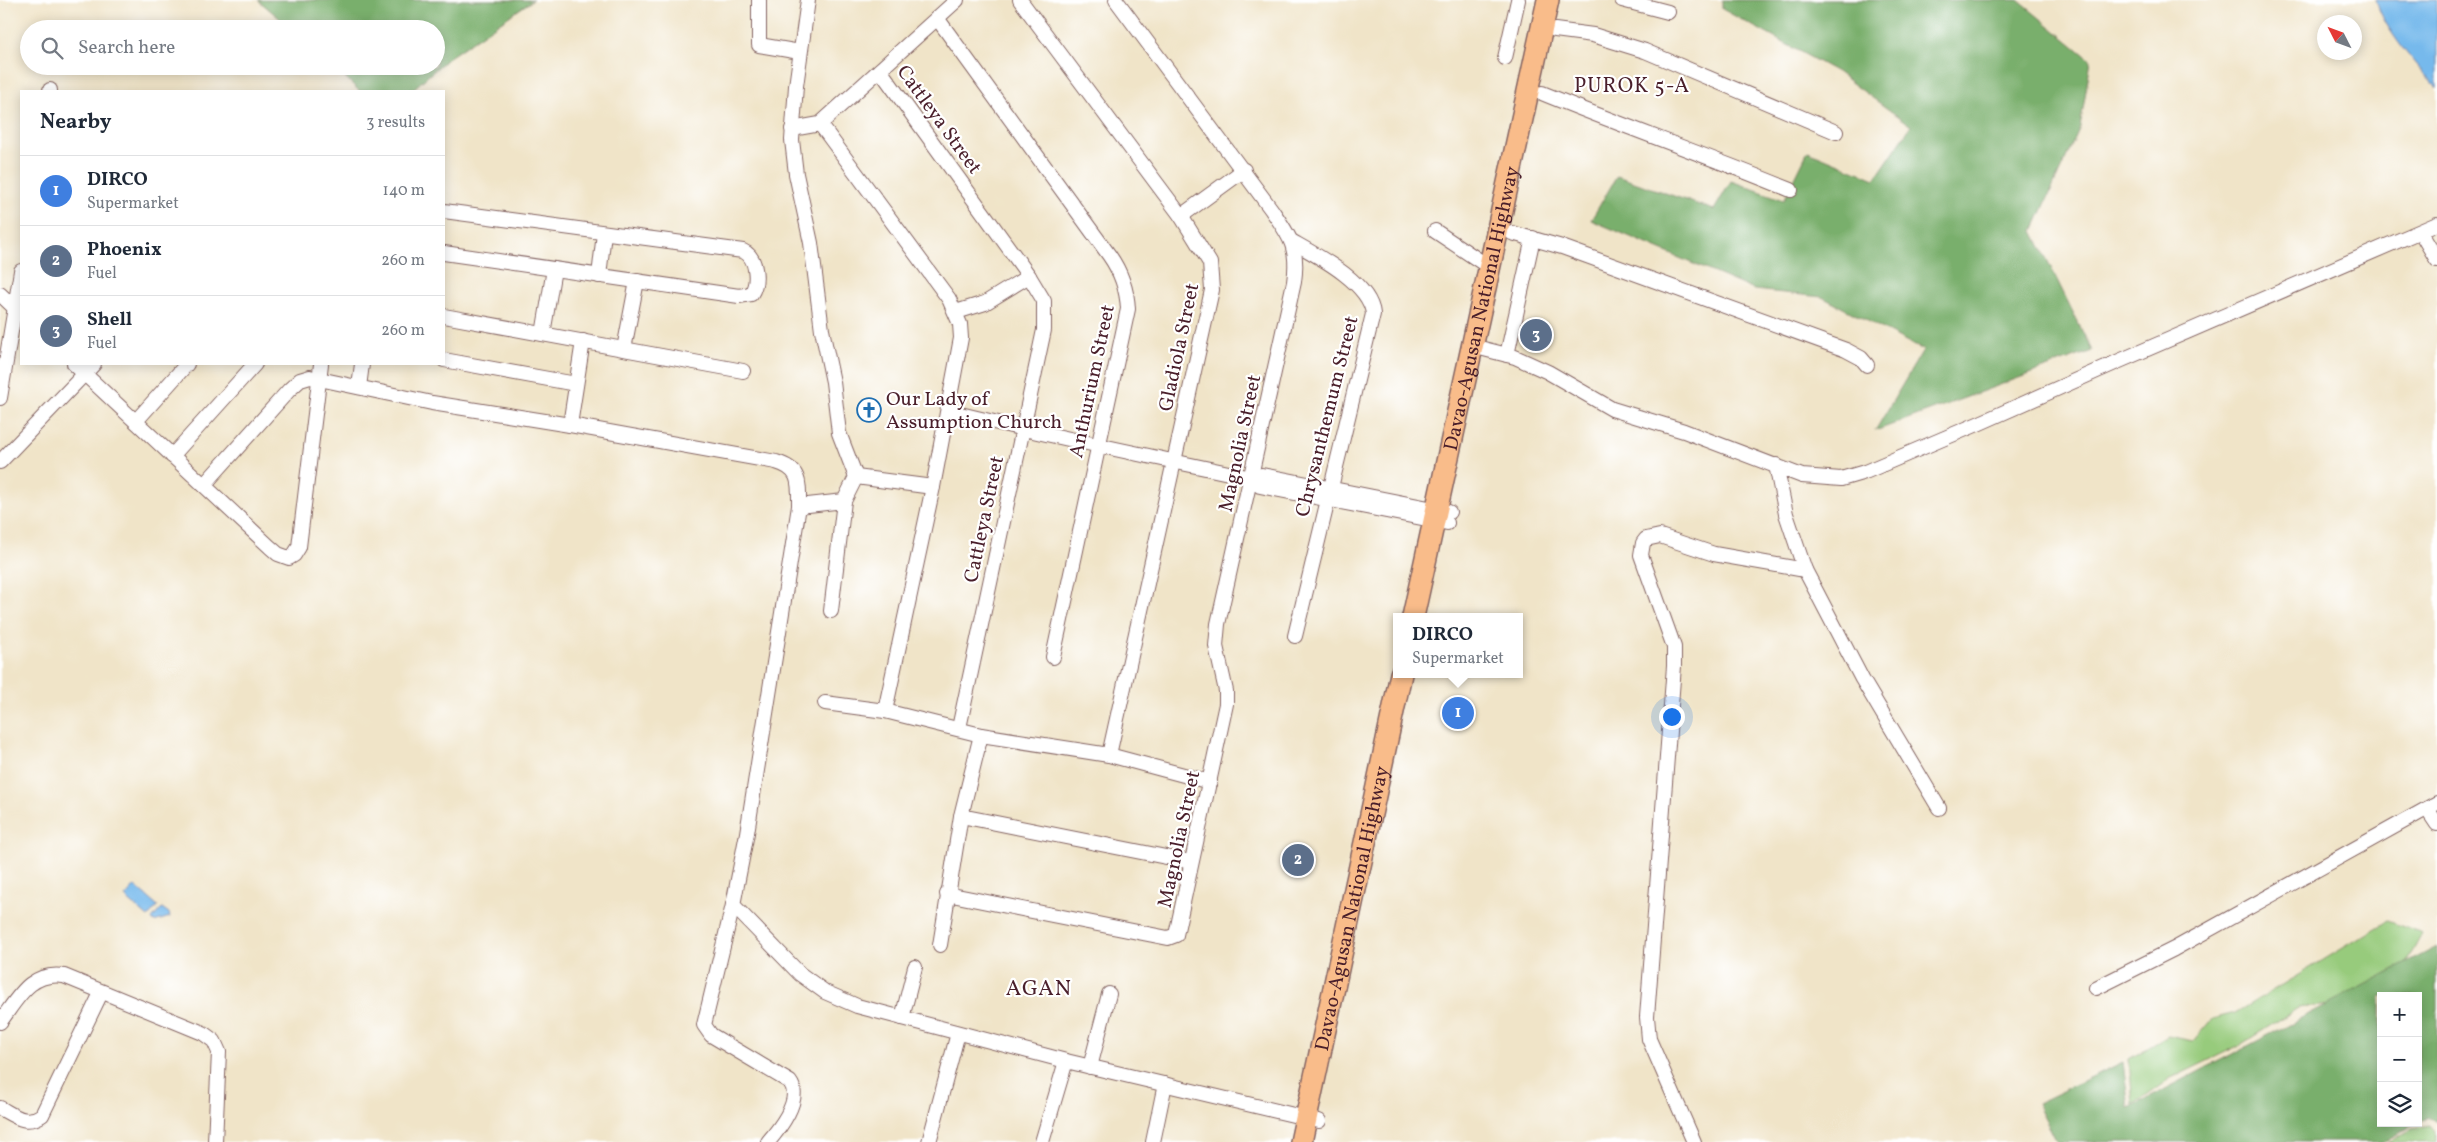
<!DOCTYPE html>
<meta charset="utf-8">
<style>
:root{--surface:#fff;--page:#f2f2f3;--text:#1f2937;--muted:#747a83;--line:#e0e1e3;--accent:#b45309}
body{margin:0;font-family:Vollkorn,serif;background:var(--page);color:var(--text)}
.controls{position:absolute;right:15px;bottom:15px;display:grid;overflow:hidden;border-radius:0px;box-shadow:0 2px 12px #0003}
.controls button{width:45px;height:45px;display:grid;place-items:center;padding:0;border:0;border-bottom:1px solid var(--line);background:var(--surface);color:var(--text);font:25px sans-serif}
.compass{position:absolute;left:2317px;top:15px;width:45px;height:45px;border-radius:50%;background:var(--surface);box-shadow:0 2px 12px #0003;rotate:312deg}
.you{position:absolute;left:1671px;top:716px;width:18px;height:18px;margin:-12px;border:4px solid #fff;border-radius:50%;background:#1a73e8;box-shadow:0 0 0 8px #1a73e833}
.badge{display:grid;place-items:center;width:32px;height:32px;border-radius:50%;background:var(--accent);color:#fff;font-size:16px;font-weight:700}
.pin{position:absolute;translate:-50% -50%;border:2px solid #fff;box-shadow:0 1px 5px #0006}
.popup{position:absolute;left:1393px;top:613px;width:130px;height:65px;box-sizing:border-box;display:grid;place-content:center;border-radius:0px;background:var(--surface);filter:drop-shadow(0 1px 4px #0005);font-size:16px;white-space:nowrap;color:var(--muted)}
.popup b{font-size:19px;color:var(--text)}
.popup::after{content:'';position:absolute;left:50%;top:100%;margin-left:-10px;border:10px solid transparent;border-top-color:var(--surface)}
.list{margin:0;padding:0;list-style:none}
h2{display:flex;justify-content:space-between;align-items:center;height:65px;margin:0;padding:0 20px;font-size:21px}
h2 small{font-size:16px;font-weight:400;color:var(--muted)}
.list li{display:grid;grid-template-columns:32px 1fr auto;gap:15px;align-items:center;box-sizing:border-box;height:70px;padding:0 20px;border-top:1px solid var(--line)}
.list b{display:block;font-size:19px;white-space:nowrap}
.list p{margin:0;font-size:16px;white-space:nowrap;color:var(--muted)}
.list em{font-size:16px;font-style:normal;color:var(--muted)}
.icon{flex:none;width:28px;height:28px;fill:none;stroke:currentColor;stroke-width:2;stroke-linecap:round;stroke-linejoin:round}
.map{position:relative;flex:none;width:2437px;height:1142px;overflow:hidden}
.search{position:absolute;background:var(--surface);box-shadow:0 2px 12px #0003;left:20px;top:20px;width:425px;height:55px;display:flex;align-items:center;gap:12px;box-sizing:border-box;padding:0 18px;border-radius:28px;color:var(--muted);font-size:19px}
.panel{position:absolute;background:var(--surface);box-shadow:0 2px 12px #0003;left:20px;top:90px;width:425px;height:275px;border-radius:0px}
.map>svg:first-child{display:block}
.green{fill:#97cb7c;stroke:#707554}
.forest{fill:#79af6c;stroke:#62674c}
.water{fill:#76b9ec;stroke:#606c8c}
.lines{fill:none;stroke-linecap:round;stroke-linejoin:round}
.minor-casing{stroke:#846462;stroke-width:16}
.highway-casing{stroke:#846462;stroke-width:24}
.minor{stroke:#fff;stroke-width:14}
.highway{stroke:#f9bc8a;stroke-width:21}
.labels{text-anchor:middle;stroke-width:4.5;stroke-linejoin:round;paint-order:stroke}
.street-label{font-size:20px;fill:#4a1f2b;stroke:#fff}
.poi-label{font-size:20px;fill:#4a1f2b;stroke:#fff;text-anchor:start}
.neighbourhood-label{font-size:21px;letter-spacing:1px;fill:#4a1f2b;stroke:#fff}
.quarter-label{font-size:22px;letter-spacing:1px;fill:#4a1f2b;stroke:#fff}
</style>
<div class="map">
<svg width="2437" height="1142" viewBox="0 0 2437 1142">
<rect width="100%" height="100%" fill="#fff"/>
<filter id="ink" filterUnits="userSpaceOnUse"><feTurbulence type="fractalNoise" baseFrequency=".02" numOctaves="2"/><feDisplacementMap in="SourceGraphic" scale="10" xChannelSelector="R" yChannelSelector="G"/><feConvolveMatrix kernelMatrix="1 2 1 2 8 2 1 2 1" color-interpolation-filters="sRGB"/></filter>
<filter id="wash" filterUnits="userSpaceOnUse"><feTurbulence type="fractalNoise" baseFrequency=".0096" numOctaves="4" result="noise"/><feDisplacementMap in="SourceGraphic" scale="20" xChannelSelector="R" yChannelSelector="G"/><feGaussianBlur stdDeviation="1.12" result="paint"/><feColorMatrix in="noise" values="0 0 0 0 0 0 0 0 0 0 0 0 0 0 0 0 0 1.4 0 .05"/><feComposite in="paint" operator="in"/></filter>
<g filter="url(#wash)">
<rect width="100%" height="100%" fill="#f0e4c8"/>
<g class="green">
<polygon points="2388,921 2422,934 2401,973 2337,1003 2298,1008 2240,1045 2168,1080 2133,1105 2129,1059 2168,1036 2193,1041 2212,1019 2235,1013"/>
<polygon points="2430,1126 2437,1134 2437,1142 2389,1142 2412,1129"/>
</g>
<g class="forest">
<polygon points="258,0 533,0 448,58 411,91 359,91 334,66 436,66 436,29 292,29"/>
<polygon points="1722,0 2018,0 2091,60 2080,127 2033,231 2092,351 1875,431 1923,350 1822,297 1754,290 1591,220 1617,176 1714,210 1731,181 1784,200 1808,151 1875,179 1911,126 1837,72 1722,9"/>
<polygon points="2437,947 2437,1122 2430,1117 2418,1123 2418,996 2381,996 2381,1123 2417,1123 2383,1142 2057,1142 2037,1103 2123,1062 2129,1108"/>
</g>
<g class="water">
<path d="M2376,0H2437V88C2417,67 2383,28 2376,0Z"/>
<polygon points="135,886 158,906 148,917 125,897"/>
<polygon points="162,908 169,913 170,917 154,922 152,919"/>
</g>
</g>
<g filter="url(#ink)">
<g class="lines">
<g class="minor-casing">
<g id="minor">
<polyline points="759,0 759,45 800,52"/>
<polyline points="1020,0 1181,216 1210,263 1212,290 1109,755"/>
<polyline points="1622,0 1668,12"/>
<path d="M937,18L1109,255C1121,272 1127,288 1128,309L1053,657"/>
<polyline points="1555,30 1593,35 1645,51 1836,132"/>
<polyline points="1505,58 1518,0"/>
<polyline points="880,70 1029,276 1044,301 1044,330 959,728"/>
<polyline points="50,91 50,90"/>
<path d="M1542,93C1625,127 1709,156 1791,190"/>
<polyline points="820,124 949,299 960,324 961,338 933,487 885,711"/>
<polyline points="792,129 820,124 957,0"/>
<path d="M444,211L743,251C757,257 759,282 751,294L739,296L444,253"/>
<polyline points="1181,216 1244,170"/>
<polyline points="1435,231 1489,267"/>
<polyline points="1512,233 1562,247 1846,350 1861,358 1867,365"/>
<polyline points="2421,233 2437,260"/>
<path d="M1293,242C1318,256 1370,283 1373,314L1295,636"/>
<polyline points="599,276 604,233"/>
<polyline points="0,294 21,314"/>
<polyline points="956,312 985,303 1029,276"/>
<polyline points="444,316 743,371"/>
<polyline points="543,334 554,269"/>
<polyline points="1472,346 1515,357 1548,372 1612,409 1684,431 1802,476 1841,479 1865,472 1980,423 2117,362 2437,224"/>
<polyline points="624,349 637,281"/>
<polyline points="1507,355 1533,238"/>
<polyline points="444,360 576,384"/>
<polyline points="74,364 270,547 278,554 289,558 294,555 299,547 321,364"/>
<polyline points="359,387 362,364"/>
<polyline points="0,398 21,271"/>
<path d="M948,411C1048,436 1150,456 1252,478L1262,475L1449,512"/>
<polyline points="136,421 187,364"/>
<polyline points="570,425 583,341"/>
<polyline points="172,456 255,364"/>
<polyline points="0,462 94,364"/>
<polyline points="1776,465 1786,514 1805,570"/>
<polyline points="856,477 933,487"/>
<polyline points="1252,478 1260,486 1447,523"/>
<path d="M204,485L289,390L300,380L310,377L432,403L570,425L776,462C801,469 799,483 799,506L747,833L733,905L704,1025L711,1035L790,1082C803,1099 779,1129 768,1142"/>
<polyline points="799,506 844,501 856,477 839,433 833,382 822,330 811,243 796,174 792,140 796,86 808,0"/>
<polyline points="831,611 844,501"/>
<polyline points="825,703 885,711 981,735 1109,755 1210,782"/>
<polyline points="2427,809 2437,824"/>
<polyline points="961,816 1191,862"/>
<path d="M947,894L1168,938L1176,935L1226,704V691L1216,646L1218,624L1294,282C1299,247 1290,237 1271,209L1116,0"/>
<polyline points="733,905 800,974 825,992 857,1006 1066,1061 1319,1121"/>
<polyline points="940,945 961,816 981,735"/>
<polyline points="2096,988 2174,949 2437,803"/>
<polyline points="902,1018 915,967"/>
<path d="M0,1022C18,998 30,971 64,976L203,1033L214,1041L219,1052L215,1142"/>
<polyline points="1090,1067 1109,994"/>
<path d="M0,1108C15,1116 26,1126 42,1115L101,993"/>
<polyline points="929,1142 958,1033"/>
<polyline points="1042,1142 1066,1061"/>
<polyline points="1153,1142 1165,1084"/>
<polyline points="1694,1142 1649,1039 1647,1017 1674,666 1674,647 1641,555 1643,543 1646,539 1660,536 1714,554 1805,570 1862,679 1939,808"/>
</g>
</g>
<g class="highway-casing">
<g id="highway">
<path id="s1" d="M1413,617L1548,0"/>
<path id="s2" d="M1301,1142L1401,674"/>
</g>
</g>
<use href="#minor" class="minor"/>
<use href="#highway" class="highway"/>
</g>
</g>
<defs>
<g id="church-ring" transform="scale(1.25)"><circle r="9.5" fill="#fff" stroke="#1f6fb2" stroke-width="1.5"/><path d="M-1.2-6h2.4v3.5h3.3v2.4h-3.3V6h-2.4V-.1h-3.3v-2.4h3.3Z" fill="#1f6fb2"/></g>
</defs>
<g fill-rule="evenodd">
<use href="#church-ring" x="869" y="410"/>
</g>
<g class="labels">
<g class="street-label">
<text transform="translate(940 119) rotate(54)" y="7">Cattleya Street</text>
<text dy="7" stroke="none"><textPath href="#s1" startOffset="316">Davao-Agusan National Highway</textPath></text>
<text transform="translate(1178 347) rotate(-78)" y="7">Gladiola Street</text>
<text transform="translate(1091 381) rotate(-78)" y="7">Anthurium Street</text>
<text transform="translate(1326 416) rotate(-76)" y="7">Chrysanthemum Street</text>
<text transform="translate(1239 443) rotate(-78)" y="7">Magnolia Street</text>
<text transform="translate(983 519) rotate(-78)" y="7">Cattleya Street</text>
<text transform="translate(1178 839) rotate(-78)" y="7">Magnolia Street</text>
<text dy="7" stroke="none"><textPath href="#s2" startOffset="239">Davao-Agusan National Highway</textPath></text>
</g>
<g class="poi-label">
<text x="886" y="405">Our Lady of<tspan x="886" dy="23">Assumption Church</tspan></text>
</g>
<g class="neighbourhood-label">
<text x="1632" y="92">PUROK 5-A</text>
</g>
<g class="quarter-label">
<text x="1039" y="995">AGAN</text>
</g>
</g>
</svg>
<div class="controls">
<button>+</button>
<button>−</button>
<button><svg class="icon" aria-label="layers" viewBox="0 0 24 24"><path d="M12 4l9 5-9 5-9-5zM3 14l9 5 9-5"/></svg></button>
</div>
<svg class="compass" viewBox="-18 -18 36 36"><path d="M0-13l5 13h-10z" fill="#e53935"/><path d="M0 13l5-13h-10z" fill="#747a83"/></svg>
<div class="you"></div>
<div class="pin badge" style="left:1458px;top:713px;background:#3f7fe0">1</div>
<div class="popup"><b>DIRCO</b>Supermarket</div>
<div class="pin badge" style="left:1298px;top:860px;background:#5c6f8a">2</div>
<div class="pin badge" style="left:1536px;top:335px;background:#5c6f8a">3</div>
<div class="search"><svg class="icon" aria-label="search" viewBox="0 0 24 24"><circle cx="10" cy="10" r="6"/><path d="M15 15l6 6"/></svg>Search here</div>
<section class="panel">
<h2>Nearby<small>3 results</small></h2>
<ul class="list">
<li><span class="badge" style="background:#3f7fe0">1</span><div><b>DIRCO</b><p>Supermarket</p></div><em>140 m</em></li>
<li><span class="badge" style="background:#5c6f8a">2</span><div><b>Phoenix</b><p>Fuel</p></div><em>260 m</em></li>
<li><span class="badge" style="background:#5c6f8a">3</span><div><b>Shell</b><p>Fuel</p></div><em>260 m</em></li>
</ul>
</section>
</div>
